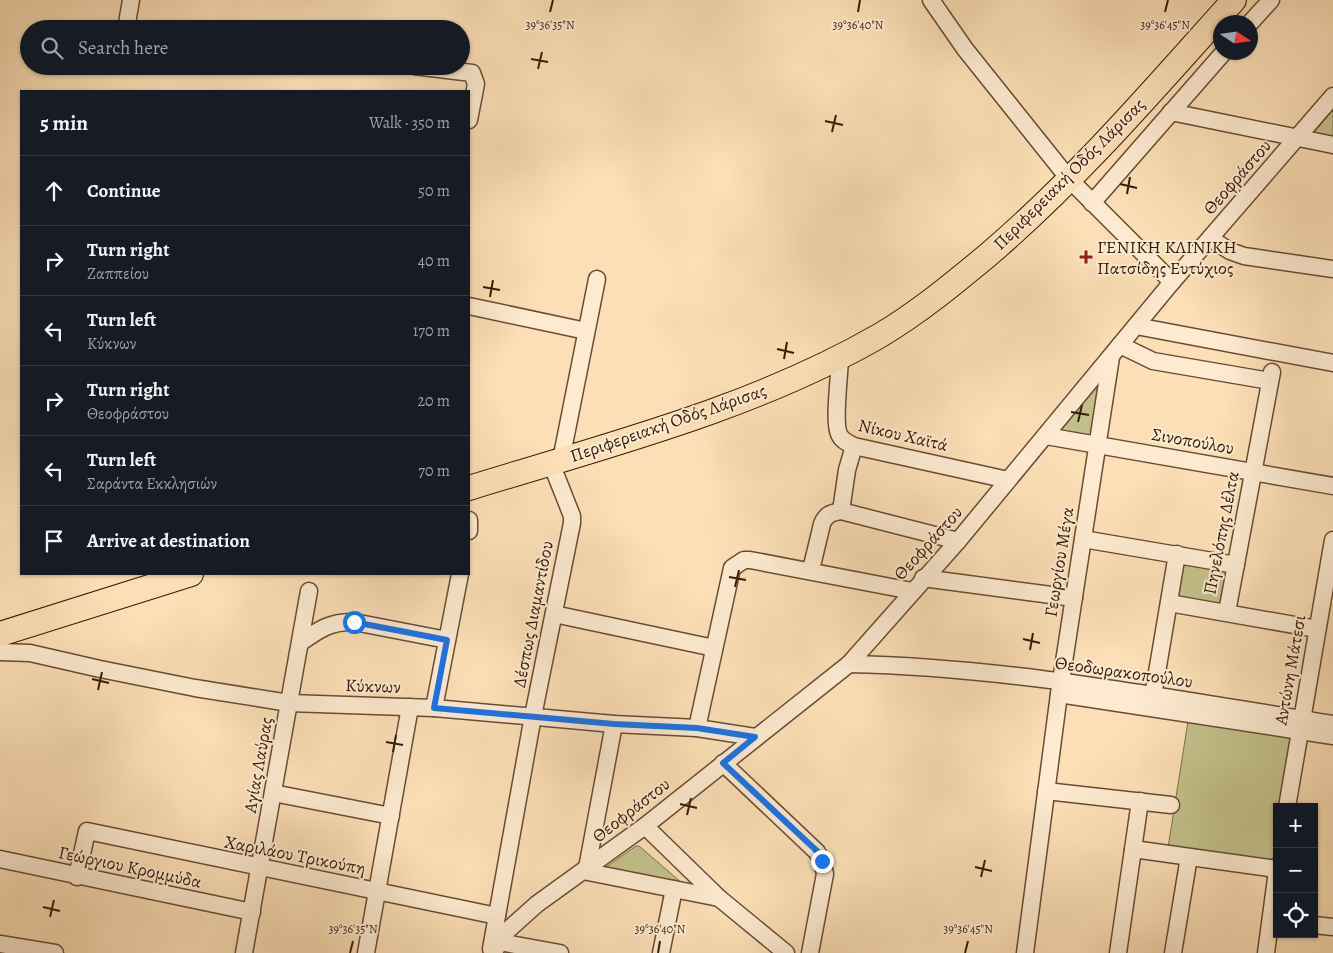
<!DOCTYPE html>
<meta charset="utf-8">
<style>
:root{--surface:#171b24;--page:#20242c;--text:#f1f3f6;--muted:#9ea1a6;--line:#363941}
body{margin:0;font-family:Alegreya,serif;background:var(--page);color:var(--text)}
.controls{position:absolute;right:15px;bottom:15px;display:grid;overflow:hidden;border-radius:0px;box-shadow:0 1px 4px #0004}
.controls button{width:45px;height:45px;display:grid;place-items:center;padding:0;border:0;border-bottom:1px solid var(--line);background:var(--surface);color:var(--text);font:25px sans-serif}
.compass{position:absolute;left:1213px;top:15px;width:45px;height:45px;border-radius:50%;background:var(--surface);box-shadow:0 1px 4px #0004;rotate:102deg}
.stop{position:absolute;width:15px;height:15px;margin:-11px;border:4px solid #1a73e8;border-radius:50%;background:#fff}
.stop.end{background:#1a73e8;border-color:#fff;box-shadow:0 1px 5px #0008}
.list{margin:0;padding:0;list-style:none}
h2{display:flex;justify-content:space-between;align-items:center;height:65px;margin:0;padding:0 20px;font-size:21px}
h2 small{font-size:16px;font-weight:400;color:var(--muted)}
.list li{display:grid;grid-template-columns:32px 1fr auto;gap:15px;align-items:center;box-sizing:border-box;height:70px;padding:0 20px;border-top:1px solid var(--line)}
.list b{display:block;font-size:19px;white-space:nowrap}
.list p{margin:0;font-size:16px;white-space:nowrap;color:var(--muted)}
.list em{font-size:16px;font-style:normal;color:var(--muted)}
.icon{flex:none;width:28px;height:28px;fill:none;stroke:currentColor;stroke-width:2;stroke-linecap:round;stroke-linejoin:round}
.map{position:relative;flex:none;width:1333px;height:953px;overflow:hidden}
.search{position:absolute;background:var(--surface);box-shadow:0 1px 4px #0004;left:20px;top:20px;width:450px;height:55px;display:flex;align-items:center;gap:12px;box-sizing:border-box;padding:0 18px;border-radius:28px;color:var(--muted);font-size:19px}
.panel{position:absolute;background:var(--surface);box-shadow:0 1px 4px #0004;left:20px;top:90px;width:450px;height:485px;border-radius:0px}
.map>svg:first-child{display:block}
.green{fill:#c3c18b;stroke:#7e6e49}
.lines{fill:none;stroke-linecap:round;stroke-linejoin:round}
.minor-casing{stroke:#694c33;stroke-width:19}
.highway-casing{stroke:#381b07;stroke-width:26}
.minor{stroke:#fdead0;stroke-width:16}
.highway{stroke:#fcdfb6;stroke-width:24}
.route{stroke:#1a73e8;stroke-width:6}
.ticks{fill:none;stroke:#381b07;stroke-width:2}
.poi-dot{fill:#8f2418;stroke:#fdead0;stroke-width:2}
.labels{text-anchor:middle;stroke-width:4;stroke-linejoin:round;paint-order:stroke}
.street-label{font-size:18px;fill:#381b07;stroke:#fdead0}
.poi-label{font-size:18px;fill:#381b07;stroke:#fdead0;text-anchor:start}
.ticks-label{font-size:12px;text-anchor:middle;fill:#381b07;stroke:#fdead0;stroke-width:4;stroke-linejoin:round;paint-order:stroke}
</style>
<div class="map">
<svg width="1333" height="953" viewBox="0 0 1333 953">
<rect width="100%" height="100%" fill="#fcdfb6"/>
<filter id="stains"><feTurbulence type="fractalNoise" baseFrequency=".004" numOctaves="4"/><feColorMatrix values="0 0 0 0 .2 0 0 0 0 .09 0 0 0 0 .02 0 0 0 .5 -.17"/></filter>
<radialGradient id="worn" r=".72"><stop offset=".6" stop-color="#630" stop-opacity="0"/><stop offset="1" stop-color="#630" stop-opacity=".3"/></radialGradient>
<g class="green">
<polygon points="1333,110 1333,138 1312,135"/>
<polygon points="1098,384 1091,442 1057,435"/>
<polygon points="1180,563 1227,570 1220,608 1173,600"/>
<polygon points="1189,715 1294,732 1281,807 1277,807 1277,835 1272,864 1168,848"/>
<polygon points="636,846 639,846 682,883 599,872"/>
</g>
<g class="lines">
<g class="minor-casing">
<g id="minor">
<polyline points="931,0 965,49 1069,179 1172,282"/>
<polyline points="1250,23 1271,0"/>
<polyline points="126,29 131,0"/>
<polyline points="414,66 472,73 476,84 469,120"/>
<polyline points="1171,112 1333,145"/>
<polyline points="1092,203 1224,52"/>
<polyline points="1211,239 1230,251 1244,256 1333,269"/>
<polyline points="469,306 586,331"/>
<polyline points="1136,326 1333,363"/>
<polyline points="1120,345 1153,361 1270,381"/>
<path d="M840,356C840,374 833,421 839,434C842,441 848,443 854,446L1008,480"/>
<polyline points="1046,436 1333,486"/>
<polyline points="561,460 597,279"/>
<polyline points="841,511 847,470 854,446"/>
<polyline points="469,520 469,531"/>
<polyline points="1083,539 1236,565"/>
<path d="M811,570L822,524C826,514 831,513 841,511L958,541"/>
<polyline points="923,578 1074,598"/>
<polyline points="1169,603 1317,629"/>
<polyline points="1227,612 1272,372"/>
<polyline points="554,614 714,648"/>
<path d="M300,643C318,630 331,621 354,622L447,640"/>
<polyline points="0,652 30,653 100,669 195,688 289,703 434,708 614,724 697,728 755,737"/>
<path d="M849,664C1011,667 1173,699 1333,724"/>
<polyline points="1059,694 1333,736"/>
<polyline points="1153,696 1177,554"/>
<polyline points="434,708 460,574"/>
<polyline points="697,728 732,568 744,560 750,560 912,591"/>
<polyline points="723,763 817,852 822,861 825,874 810,953"/>
<polyline points="1046,791 1171,805"/>
<polyline points="273,793 391,816"/>
<polyline points="1287,807 1333,540"/>
<polyline points="645,826 719,898 786,953"/>
<polyline points="1133,849 1277,869"/>
<polyline points="0,859 252,912"/>
<polyline points="587,868 614,724"/>
<polyline points="583,871 719,898"/>
<polyline points="77,877 87,831 497,916"/>
<polyline points="1314,925 1333,927"/>
<polyline points="499,942 560,953"/>
<polyline points="0,944 55,953"/>
<polyline points="491,949 533,716 572,523 572,516 551,463"/>
<polyline points="244,953 309,591"/>
<polyline points="366,953 410,707"/>
<polyline points="493,953 508,930 537,904 645,826 849,664 958,541 1172,282 1333,96"/>
<polyline points="661,953 674,889"/>
<polyline points="1025,953 1059,694 1111,357"/>
<polyline points="1118,953 1140,801"/>
<polyline points="1173,953 1189,857"/>
<polyline points="1266,953 1277,871"/>
</g>
</g>
<g class="highway-casing">
<g id="highway">
<path d="M469,488C608,445 752,409 879,336C918,313 953,284 988,255C1078,178 1155,88 1234,0"/>
<polyline points="0,634 191,574"/>
</g>
</g>
<use href="#minor" class="minor"/>
<use href="#highway" class="highway"/>
</g>
<g class="lines">
<polyline class="route" points="354,622 447,640 434,708 614,724 697,728 755,737 723,763 818,852 822,861"/>
</g>
<path class="ticks" d="M550,12L553,0M858,12L860,0M1165,12L1168,0M531,59L548,62M538,69L542,52M825,121L843,125M832,132L836,115M1120,184L1137,188M1127,194L1130,177M483,287L500,290M490,297L493,280M777,349L794,353M784,359L787,342M1071,412L1089,415M1078,422L1082,405M729,577L746,580M735,587L739,570M1023,639L1040,643M1030,650L1033,633M92,679L109,683M98,690L102,672M386,742L403,745M393,752L396,735M680,804L697,808M687,815L691,798M975,867L992,871M981,877L985,860M43,907L60,911M50,917L54,900M350,953L353,941M658,953L660,941M965,953L968,941"/>
<path class="poi-dot" d="M1083.5 249.5h5v5h5v5h-5v5h-5v-5h-5v-5h5z"/>
<g class="labels">
<g class="street-label">
<text transform="translate(1069 174) rotate(-45)" y="6">Περιφερειακή Οδός Λάρισας</text>
<text transform="translate(1237 177) rotate(-49)" y="6">Θεοφράστου</text>
<text transform="translate(668 423) rotate(-19)" y="6">Περιφερειακή Οδός Λάρισας</text>
<text transform="translate(903 435) rotate(13)" y="6">Νίκου Χαϊτά</text>
<text transform="translate(1193 441) rotate(10)" y="6">Σινοπούλου</text>
<text transform="translate(1221 533) rotate(-79)" y="6">Πηνελόπης Δέλτα</text>
<text transform="translate(928 543) rotate(-48)" y="6">Θεοφράστου</text>
<text transform="translate(1059 562) rotate(-81)" y="6">Γεωργίου Μέγα</text>
<text transform="translate(533 614) rotate(-79)" y="6">Δέσπως Διαμαντίδου</text>
<text transform="translate(1290 670) rotate(-80)" y="6">Αντώνη Μάτεσι</text>
<text transform="translate(1124 672) rotate(8)" y="6">Θεοδωρακοπούλου</text>
<text transform="translate(373 686) rotate(2)" y="6">Κύκνων</text>
<text transform="translate(258 765) rotate(-80)" y="6">Αγίας Λαύρας</text>
<text transform="translate(631 810) rotate(-38)" y="6">Θεοφράστου</text>
<text transform="translate(295 855) rotate(11)" y="6">Χαριλάου Τρικούπη</text>
<text transform="translate(130 867) rotate(12)" y="6">Γεώργιου Κρομμύδα</text>
</g>
<g class="poi-label">
<text x="1097" y="253">ΓΕΝΙΚΗ ΚΛΙΝΙΚΗ<tspan x="1097" dy="21">Πατσίδης Ευτύχιος</tspan></text>
</g>
</g>
<g class="ticks-label">
<text x="550" y="29">39°36'35"N</text>
<text x="858" y="29">39°36'40"N</text>
<text x="1165" y="29">39°36'45"N</text>
<text x="353" y="933">39°36'35"N</text>
<text x="660" y="933">39°36'40"N</text>
<text x="968" y="933">39°36'45"N</text>
</g>
<rect width="100%" height="100%" filter="url(#stains)"/>
<rect width="100%" height="100%" fill="url(#worn)"/>
</svg>
<div class="controls">
<button>+</button>
<button>−</button>
<button><svg class="icon" aria-label="locate" viewBox="0 0 24 24"><circle cx="12" cy="12" r="6"/><path d="M12 2v4M12 18v4M2 12h4M18 12h4"/></svg></button>
</div>
<svg class="compass" viewBox="-18 -18 36 36"><path d="M0-13l5 13h-10z" fill="#e53935"/><path d="M0 13l5-13h-10z" fill="#9ea1a6"/></svg>
<div class="stop" style="left:354px;top:622px"></div>
<div class="stop end" style="left:822px;top:861px"></div>
<div class="search"><svg class="icon" aria-label="search" viewBox="0 0 24 24"><circle cx="10" cy="10" r="6"/><path d="M15 15l6 6"/></svg>Search here</div>
<section class="panel">
<h2>5 min<small>Walk · 350 m</small></h2>
<ul class="list">
<li><svg class="icon" aria-label="ahead" viewBox="0 0 24 24"><path d="M12 20V5M6 11l6-6 6 6"/></svg><div><b>Continue</b></div><em>50 m</em></li>
<li><svg class="icon" aria-label="right" viewBox="0 0 24 24"><path d="M7 20v-9h11M14 6l5 5-5 5"/></svg><div><b>Turn right</b><p>Ζαππείου</p></div><em>40 m</em></li>
<li><svg class="icon" aria-label="left" viewBox="0 0 24 24"><path d="M17 20v-9H6M10 6l-5 5 5 5"/></svg><div><b>Turn left</b><p>Κύκνων</p></div><em>170 m</em></li>
<li><svg class="icon" aria-label="right" viewBox="0 0 24 24"><path d="M7 20v-9h11M14 6l5 5-5 5"/></svg><div><b>Turn right</b><p>Θεοφράστου</p></div><em>20 m</em></li>
<li><svg class="icon" aria-label="left" viewBox="0 0 24 24"><path d="M17 20v-9H6M10 6l-5 5 5 5"/></svg><div><b>Turn left</b><p>Σαράντα Εκκλησιών</p></div><em>70 m</em></li>
<li><svg class="icon" aria-label="arrive" viewBox="0 0 24 24"><path d="M6 21V4h12l-3 4 3 4H6"/></svg><div><b>Arrive at destination</b></div></li>
</ul>
</section>
</div>
